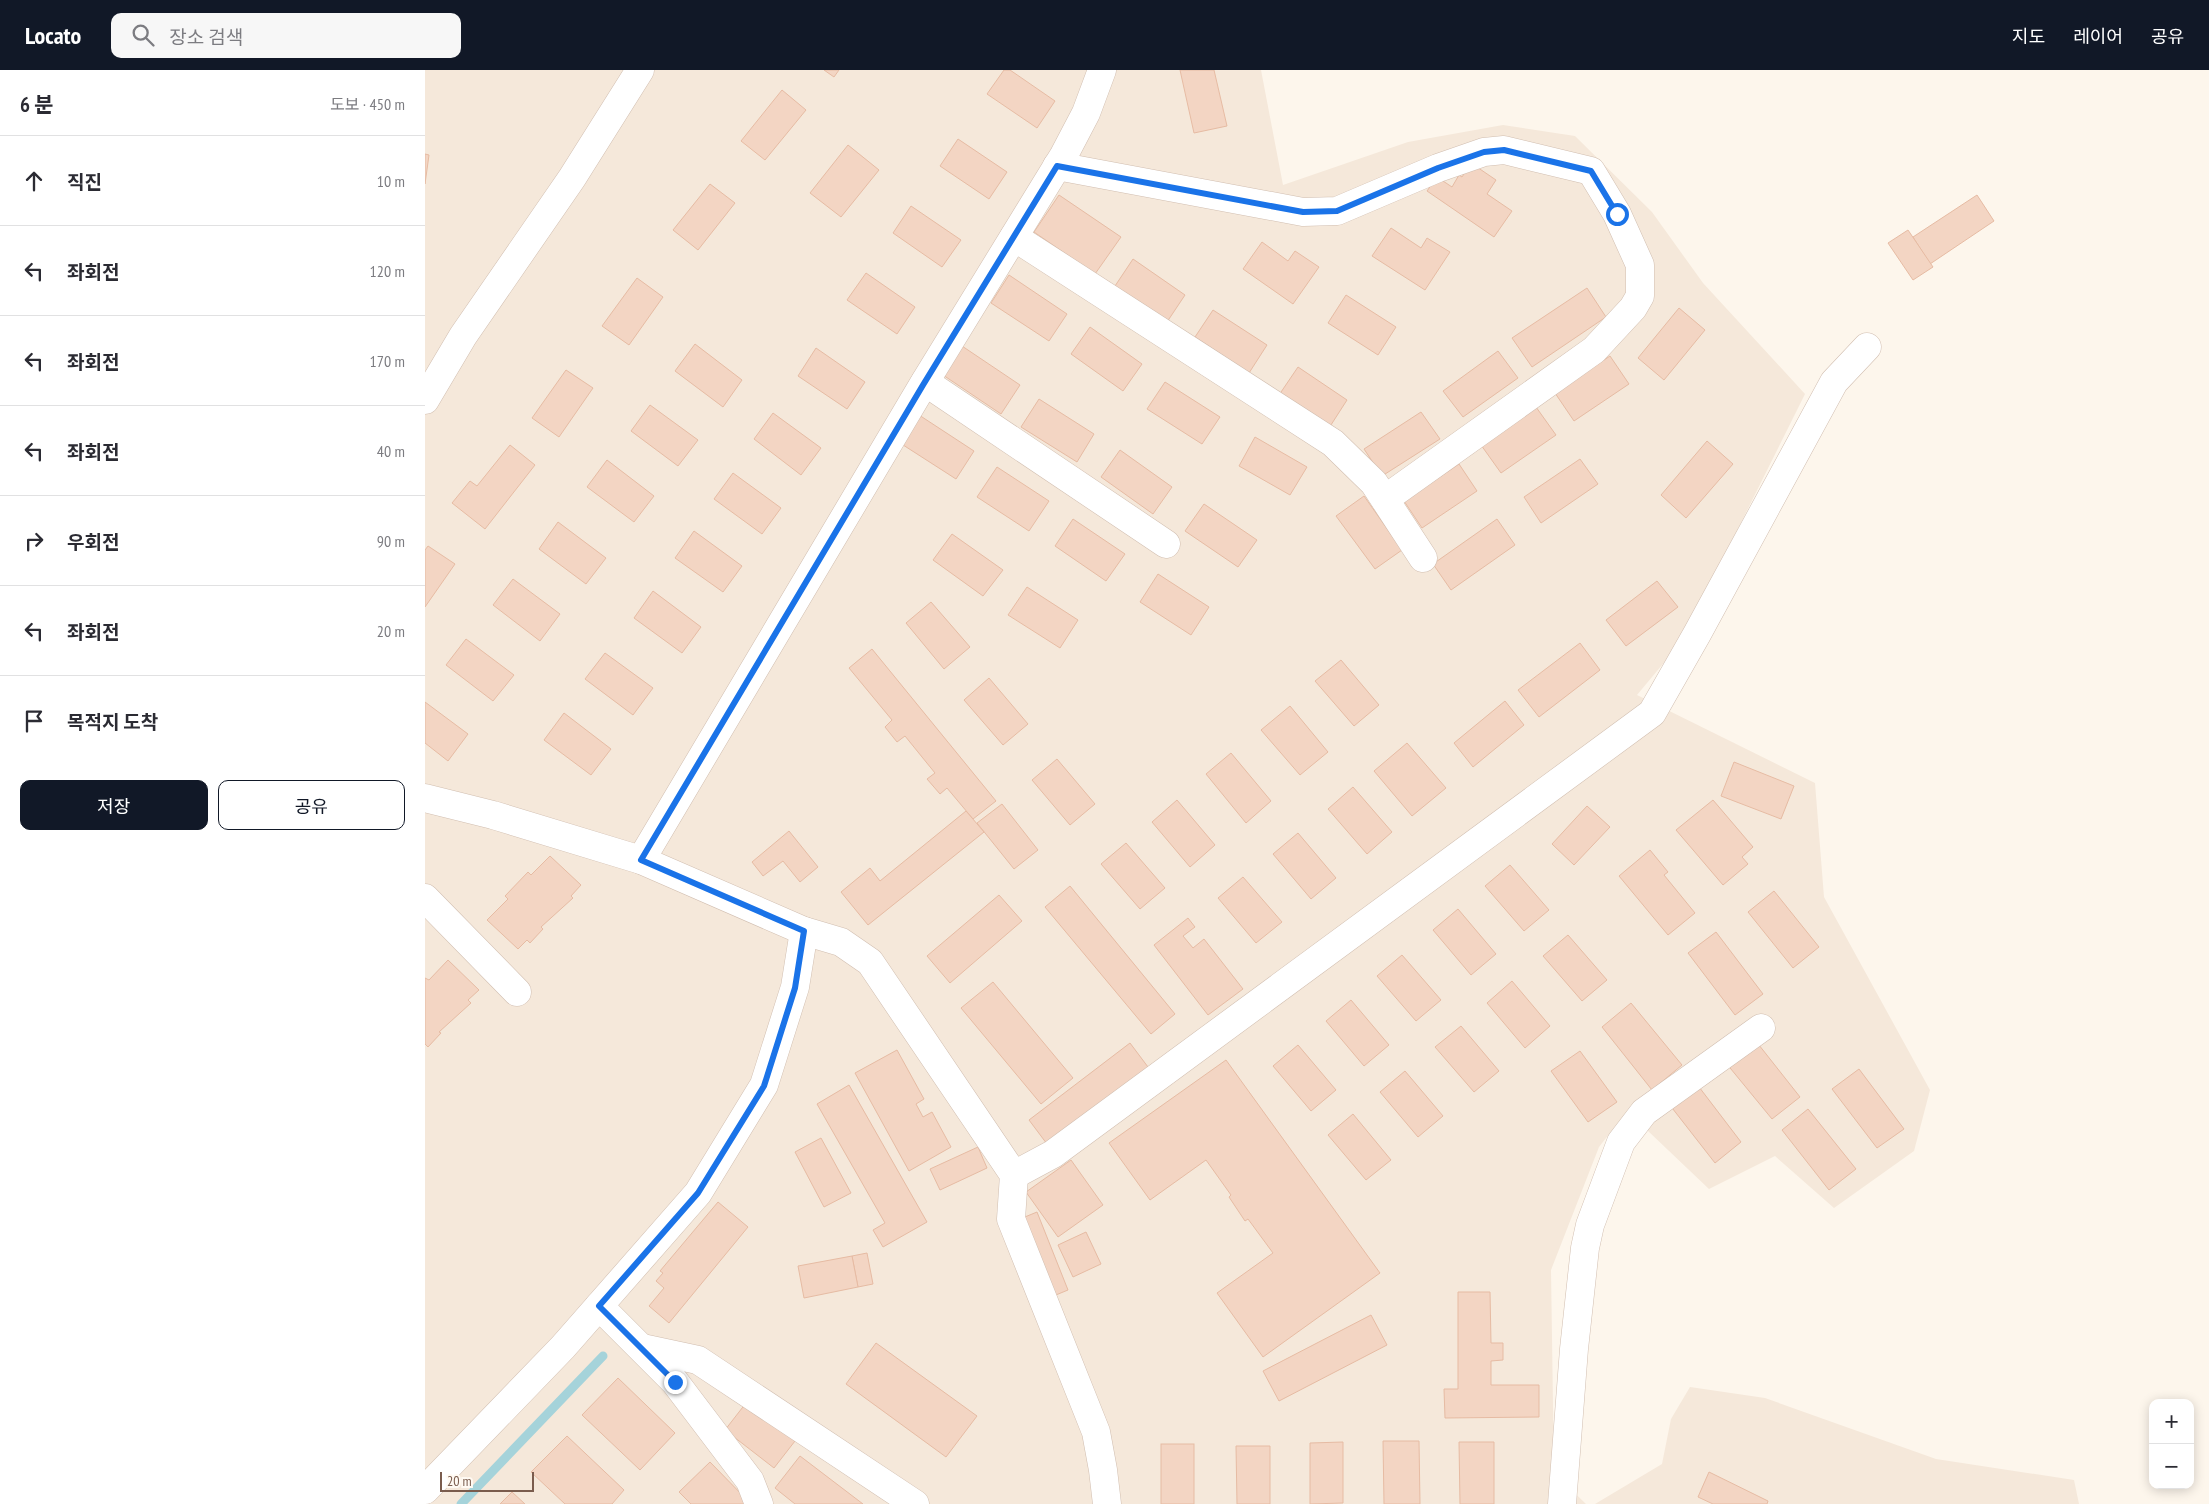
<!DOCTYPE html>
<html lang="ko">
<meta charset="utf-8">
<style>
:root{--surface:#fff;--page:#f7f7f7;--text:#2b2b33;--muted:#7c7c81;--line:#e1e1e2;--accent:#111827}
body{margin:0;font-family:"PT Sans Narrow","Noto Sans KR",sans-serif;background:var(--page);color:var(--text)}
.controls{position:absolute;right:15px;bottom:15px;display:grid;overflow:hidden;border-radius:10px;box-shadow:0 2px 12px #0003}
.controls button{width:45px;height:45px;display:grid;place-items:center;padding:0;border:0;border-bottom:1px solid var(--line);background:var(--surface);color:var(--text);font:25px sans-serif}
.scale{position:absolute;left:15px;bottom:12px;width:94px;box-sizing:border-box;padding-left:5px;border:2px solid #7a5c4d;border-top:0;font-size:14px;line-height:18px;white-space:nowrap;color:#7a5c4d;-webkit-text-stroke:4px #fffaf3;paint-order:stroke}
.stop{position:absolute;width:15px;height:15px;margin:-11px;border:4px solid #1a73e8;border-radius:50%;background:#fff}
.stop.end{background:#1a73e8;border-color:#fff;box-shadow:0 1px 5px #0008}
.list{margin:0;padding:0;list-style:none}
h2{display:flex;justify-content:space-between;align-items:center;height:65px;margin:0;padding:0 20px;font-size:21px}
h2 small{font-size:16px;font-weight:400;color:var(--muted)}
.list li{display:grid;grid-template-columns:32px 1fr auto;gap:15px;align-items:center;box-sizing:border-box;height:90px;padding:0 20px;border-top:1px solid var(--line)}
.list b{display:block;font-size:19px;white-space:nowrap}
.list em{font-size:16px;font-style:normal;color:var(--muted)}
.actions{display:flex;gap:10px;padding:15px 20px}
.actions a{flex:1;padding:11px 0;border:1px solid var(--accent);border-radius:10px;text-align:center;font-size:18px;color:var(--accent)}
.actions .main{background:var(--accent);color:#fff}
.icon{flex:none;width:28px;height:28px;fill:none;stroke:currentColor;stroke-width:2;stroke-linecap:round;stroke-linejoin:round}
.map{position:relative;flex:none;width:1784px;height:1434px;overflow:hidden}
header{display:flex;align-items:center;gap:30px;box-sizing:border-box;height:70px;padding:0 25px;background:var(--accent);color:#fff}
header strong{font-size:24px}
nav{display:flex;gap:28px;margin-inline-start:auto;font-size:18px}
.search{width:350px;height:45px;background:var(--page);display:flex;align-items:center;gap:12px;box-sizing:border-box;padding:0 18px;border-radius:10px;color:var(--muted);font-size:19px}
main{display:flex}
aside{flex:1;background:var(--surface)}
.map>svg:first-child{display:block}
.residential{fill:#f5e8da}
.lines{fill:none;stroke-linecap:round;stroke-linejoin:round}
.stream{stroke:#a5d3da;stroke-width:9}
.building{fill:#f3d5c3;stroke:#e6bba3}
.minor-casing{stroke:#d1beb0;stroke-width:29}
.minor{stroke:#fff;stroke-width:28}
.route{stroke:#1a73e8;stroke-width:6}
</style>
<header>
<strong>Locato</strong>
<div class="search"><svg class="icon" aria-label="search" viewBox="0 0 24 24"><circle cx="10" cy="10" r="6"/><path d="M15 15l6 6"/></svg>장소 검색</div>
<nav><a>지도</a><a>레이어</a><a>공유</a></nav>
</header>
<main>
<aside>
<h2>6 분<small>도보 · 450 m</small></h2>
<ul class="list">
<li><svg class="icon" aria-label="ahead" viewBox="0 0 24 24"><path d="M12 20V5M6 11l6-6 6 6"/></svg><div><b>직진</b></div><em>10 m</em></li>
<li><svg class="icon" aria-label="left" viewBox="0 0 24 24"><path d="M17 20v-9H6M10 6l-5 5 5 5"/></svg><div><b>좌회전</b></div><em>120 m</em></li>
<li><svg class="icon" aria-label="left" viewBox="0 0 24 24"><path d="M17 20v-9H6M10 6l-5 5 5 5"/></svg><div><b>좌회전</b></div><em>170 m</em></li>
<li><svg class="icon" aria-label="left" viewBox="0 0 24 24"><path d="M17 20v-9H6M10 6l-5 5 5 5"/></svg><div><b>좌회전</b></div><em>40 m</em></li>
<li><svg class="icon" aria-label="right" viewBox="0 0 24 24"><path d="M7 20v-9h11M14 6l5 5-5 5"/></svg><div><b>우회전</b></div><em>90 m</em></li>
<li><svg class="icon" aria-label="left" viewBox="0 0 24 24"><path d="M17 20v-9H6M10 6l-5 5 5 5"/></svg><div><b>좌회전</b></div><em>20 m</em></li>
<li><svg class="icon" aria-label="arrive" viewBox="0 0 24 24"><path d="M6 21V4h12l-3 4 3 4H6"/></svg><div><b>목적지 도착</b></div></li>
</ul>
<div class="actions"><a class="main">저장</a><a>공유</a></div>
</aside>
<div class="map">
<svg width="1784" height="1434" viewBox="0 0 1784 1434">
<rect width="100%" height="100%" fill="#fdf6ec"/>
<g class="residential">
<polygon points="0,0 836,0 858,115 983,72 1078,55 1150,66 1227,142 1278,213 1380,324 1257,571 1212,625 1390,713 1399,827 1505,1020 1489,1081 1409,1138 1350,1086 1284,1119 1202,1041 1174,1077 1126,1200 1129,1403 1161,1434 0,1434"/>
<polygon points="1265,1317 1340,1328 1511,1389 1649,1410 1654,1434 1170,1434 1237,1394 1246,1349"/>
</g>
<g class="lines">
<polyline class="stream" points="36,1434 178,1286"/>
</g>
<g class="building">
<polygon points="399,0 414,0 409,7"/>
<polygon points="579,0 585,0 630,31 612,58 562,24"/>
<polygon points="755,0 789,0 802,56 769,63"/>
<polygon points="357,20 381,40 340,90 316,71"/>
<polygon points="533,69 582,102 564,129 515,96"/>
<polygon points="423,75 454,100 416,147 385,123"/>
<polygon points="0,84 4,85 0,114"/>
<polygon points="1046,93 1071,110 1062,124 1087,141 1069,167 1002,121 1012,107 1027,117 1034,105 1037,107"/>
<polygon points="285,114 310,133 273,180 248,160"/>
<polygon points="634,125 696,167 670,204 609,162"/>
<polygon points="1552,125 1569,151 1505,194 1488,167"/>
<polygon points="486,136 536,170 517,197 468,163"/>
<polygon points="966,158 996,178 1002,168 1025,182 1000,220 947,186"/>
<polygon points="1483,160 1508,197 1488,210 1463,173"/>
<polygon points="837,172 863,191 870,181 894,197 868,234 818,199"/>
<polygon points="708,189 760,225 742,252 690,216"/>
<polygon points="441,203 490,237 472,264 422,230"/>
<polygon points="584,205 642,244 624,271 566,233"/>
<polygon points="212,208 238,227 204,275 177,256"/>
<polygon points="1162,218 1181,247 1107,297 1087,268"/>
<polygon points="921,225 971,257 953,285 903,253"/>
<polygon points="1254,238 1280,260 1239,310 1213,288"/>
<polygon points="788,240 842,275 824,303 770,267"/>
<polygon points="665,257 717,294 698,321 646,284"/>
<polygon points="270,274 317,310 298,337 250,301"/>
<polygon points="534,274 595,315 576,344 515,303"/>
<polygon points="391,278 440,312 422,339 373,306"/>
<polygon points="1073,281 1093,308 1038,347 1018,321"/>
<polygon points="1185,286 1204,314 1149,351 1130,323"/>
<polygon points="873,297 922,330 904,358 854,325"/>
<polygon points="141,300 168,318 134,367 107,348"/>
<polygon points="740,312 795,347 777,374 722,339"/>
<polygon points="614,329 669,364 652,392 596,357"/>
<polygon points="225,335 273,370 253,396 206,361"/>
<polygon points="1111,337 1131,365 1076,403 1056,375"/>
<polygon points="996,342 1015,369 957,406 939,379"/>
<polygon points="348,343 396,378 376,405 329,369"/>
<polygon points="494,345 549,381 531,409 475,373"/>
<polygon points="830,367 882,397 865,425 814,396"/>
<polygon points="1282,371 1308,394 1261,448 1236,425"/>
<polygon points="85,375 110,395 60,459 27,433 45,411 52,416"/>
<polygon points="695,380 747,417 728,444 676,407"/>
<polygon points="1155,389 1173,414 1116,453 1099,427"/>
<polygon points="182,390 229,426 209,452 162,417"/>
<polygon points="1034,394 1052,421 997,458 979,431"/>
<polygon points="572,397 624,431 604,461 552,427"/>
<polygon points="308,403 356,438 337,464 289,429"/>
<polygon points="939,426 977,480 950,499 911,446"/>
<polygon points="779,434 832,470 813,497 760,461"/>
<polygon points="648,449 700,484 681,511 630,476"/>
<polygon points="1072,449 1090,475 1026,520 1008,494"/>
<polygon points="133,452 181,488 161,514 114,479"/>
<polygon points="269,461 317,496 298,522 250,488"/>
<polygon points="527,464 578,500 558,526 508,490"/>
<polygon points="3,476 30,494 0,537 0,480"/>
<polygon points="733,504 784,537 766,565 715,532"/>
<polygon points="88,509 135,544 115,571 68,535"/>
<polygon points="1232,511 1253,537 1201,576 1181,550"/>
<polygon points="602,517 653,550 635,578 583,545"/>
<polygon points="228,521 276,557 257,583 209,548"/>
<polygon points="506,532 545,577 519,599 481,553"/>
<polygon points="41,569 89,605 68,631 21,595"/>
<polygon points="1155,573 1175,600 1114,647 1093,620"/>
<polygon points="447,579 571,731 548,749 522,718 515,724 502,709 510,703 480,666 472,672 460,657 467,650 424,598"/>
<polygon points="180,583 228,618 208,645 160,609"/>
<polygon points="916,590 954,635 929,656 890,611"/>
<polygon points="564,608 603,654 578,675 539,630"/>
<polygon points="1080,631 1099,655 1048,697 1029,673"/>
<polygon points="0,632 43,664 23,691 0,673"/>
<polygon points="865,636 903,682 875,705 836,660"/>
<polygon points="139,643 186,679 166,705 119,670"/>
<polygon points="982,673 1021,718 987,746 949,701"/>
<polygon points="806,683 846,731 821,753 781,704"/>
<polygon points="632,689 670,734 645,755 607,710"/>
<polygon points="1309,692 1369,716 1356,749 1296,726"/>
<polygon points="928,717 967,762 942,784 903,739"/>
<polygon points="752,730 790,775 765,797 727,752"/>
<polygon points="1288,730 1328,777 1317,787 1323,794 1298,815 1251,760"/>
<polygon points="577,734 613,780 589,799 552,753"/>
<polygon points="1162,736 1185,757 1149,795 1127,774"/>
<polygon points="541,741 559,762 443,855 416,822 445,798 455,811"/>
<polygon points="364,761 393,797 375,812 358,791 338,806 327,792"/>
<polygon points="873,763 911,808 886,829 848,784"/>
<polygon points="701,773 740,818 715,839 676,794"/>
<polygon points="1225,780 1243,802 1239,805 1270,843 1243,865 1194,806"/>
<polygon points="125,786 156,815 146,826 148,828 116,857 118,859 105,873 102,870 93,879 62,850 83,829 80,826 103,802 106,805"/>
<polygon points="1085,795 1124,840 1099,861 1060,816"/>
<polygon points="818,807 857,852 831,873 793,828"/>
<polygon points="645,816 750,944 726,964 620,837"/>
<polygon points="1349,821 1394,877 1368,898 1323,842"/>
<polygon points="574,825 597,851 525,913 502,886"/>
<polygon points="1033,839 1071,884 1046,905 1008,860"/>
<polygon points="763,848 770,857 758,866 768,878 779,869 818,919 783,945 729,875"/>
<polygon points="1291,862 1338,924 1310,945 1263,883"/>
<polygon points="1143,865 1182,910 1157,931 1118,886"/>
<polygon points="977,885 1016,930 991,951 952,906"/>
<polygon points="23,890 54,920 43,930 46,933 14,962 16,963 3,977 0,974 0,908 4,910"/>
<polygon points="1087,911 1125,956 1100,978 1062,933"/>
<polygon points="568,912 648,1008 616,1034 536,938"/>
<polygon points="926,930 964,975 939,996 901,951"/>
<polygon points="1206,933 1257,995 1227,1020 1177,957"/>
<polygon points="1036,956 1074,1001 1049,1022 1010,977"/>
<polygon points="1330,970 1375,1027 1347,1049 1301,993"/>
<polygon points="705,973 726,1001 625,1078 604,1050"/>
<polygon points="873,975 911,1020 886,1041 848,996"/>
<polygon points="472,980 499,1029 491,1034 498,1047 507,1042 526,1077 484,1101 430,1003"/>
<polygon points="1155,981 1192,1032 1163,1052 1126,1001"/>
<polygon points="801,990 955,1203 838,1287 792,1223 848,1183 823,1149 820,1151 804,1127 806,1125 781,1090 725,1130 684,1073"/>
<polygon points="1434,999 1479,1059 1452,1078 1407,1019"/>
<polygon points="980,1001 1018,1046 993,1067 955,1022"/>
<polygon points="1271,1013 1316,1072 1290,1093 1244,1034"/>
<polygon points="424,1015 502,1152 458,1177 448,1160 460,1153 392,1034"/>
<polygon points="1383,1039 1431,1099 1404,1120 1357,1060"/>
<polygon points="928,1044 966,1090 941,1110 903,1065"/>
<polygon points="396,1068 426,1123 399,1137 370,1082"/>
<polygon points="553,1077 562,1098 515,1120 505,1099"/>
<polygon points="646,1090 678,1135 633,1167 601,1122"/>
<polygon points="293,1132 323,1157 244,1253 224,1236 239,1218 231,1211 238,1203 235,1201"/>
<polygon points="612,1142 643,1220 626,1227 595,1149"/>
<polygon points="661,1162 676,1194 648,1207 633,1175"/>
<polygon points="442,1183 448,1214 433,1217 427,1186"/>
<polygon points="427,1186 433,1217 379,1228 373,1196"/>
<polygon points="1033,1222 1065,1222 1066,1273 1078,1273 1078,1290 1066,1291 1066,1315 1114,1315 1114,1347 1020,1348 1019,1319 1033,1319"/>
<polygon points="946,1245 962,1275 854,1331 838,1301"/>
<polygon points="451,1273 552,1346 521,1387 421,1314"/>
<polygon points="193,1308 250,1363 215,1400 157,1345"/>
<polygon points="321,1333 370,1371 349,1398 300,1360"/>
<polygon points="142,1366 199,1420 187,1434 140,1434 106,1402"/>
<polygon points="958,1371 994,1371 995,1434 959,1434"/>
<polygon points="918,1372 918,1433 885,1434 885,1373"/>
<polygon points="1034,1372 1069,1372 1069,1434 1035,1434"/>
<rect x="736" y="1374" width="33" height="60"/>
<polygon points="811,1376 845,1376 845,1434 812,1434"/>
<polygon points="375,1386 438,1434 370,1434 350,1418"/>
<polygon points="285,1392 326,1434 266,1434 254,1422"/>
<polygon points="1284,1402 1343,1431 1342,1434 1288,1434 1273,1427"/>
<polygon points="87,1422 100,1434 75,1434"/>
</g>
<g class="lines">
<g class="minor-casing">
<g id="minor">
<polyline points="632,96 878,142 912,141 1013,98 1059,82 1079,80 1166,101 1192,144 1215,195 1215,226 1208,238 1169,280 960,429"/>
<polyline points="589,167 908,373 949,413 998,488"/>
<polyline points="500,312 741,474"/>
<polyline points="0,330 38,266 147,108 215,0"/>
<polyline points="0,728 68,745 216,790 379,861 416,872 445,892 589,1105 586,1149 671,1362 678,1400 682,1434"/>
<polyline points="216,790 498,315 639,85 661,43 677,0"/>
<polyline points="0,828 92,922"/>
<polyline points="589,1105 628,1084 1227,643 1272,564 1409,312 1442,277"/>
<polyline points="174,1236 250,1312 325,1411 334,1434"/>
<polyline points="217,1278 273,1290 490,1434"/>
<polyline points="0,1420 138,1277 273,1123 339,1015 370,917 379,861"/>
<polyline points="1137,1434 1149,1279 1160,1178 1165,1155 1196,1072 1219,1042 1336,958"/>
</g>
</g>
<use href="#minor" class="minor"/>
</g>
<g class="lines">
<polyline class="route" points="250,1312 174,1236 273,1123 339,1016 370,918 379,861 216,790 498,315 632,96 878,142 912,141 1013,98 1059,82 1079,80 1166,101 1192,144"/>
</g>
</svg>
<div class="controls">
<button>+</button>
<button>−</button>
</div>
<div class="scale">20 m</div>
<div class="stop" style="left:1192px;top:144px"></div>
<div class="stop end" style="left:250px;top:1312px"></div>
</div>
</main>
